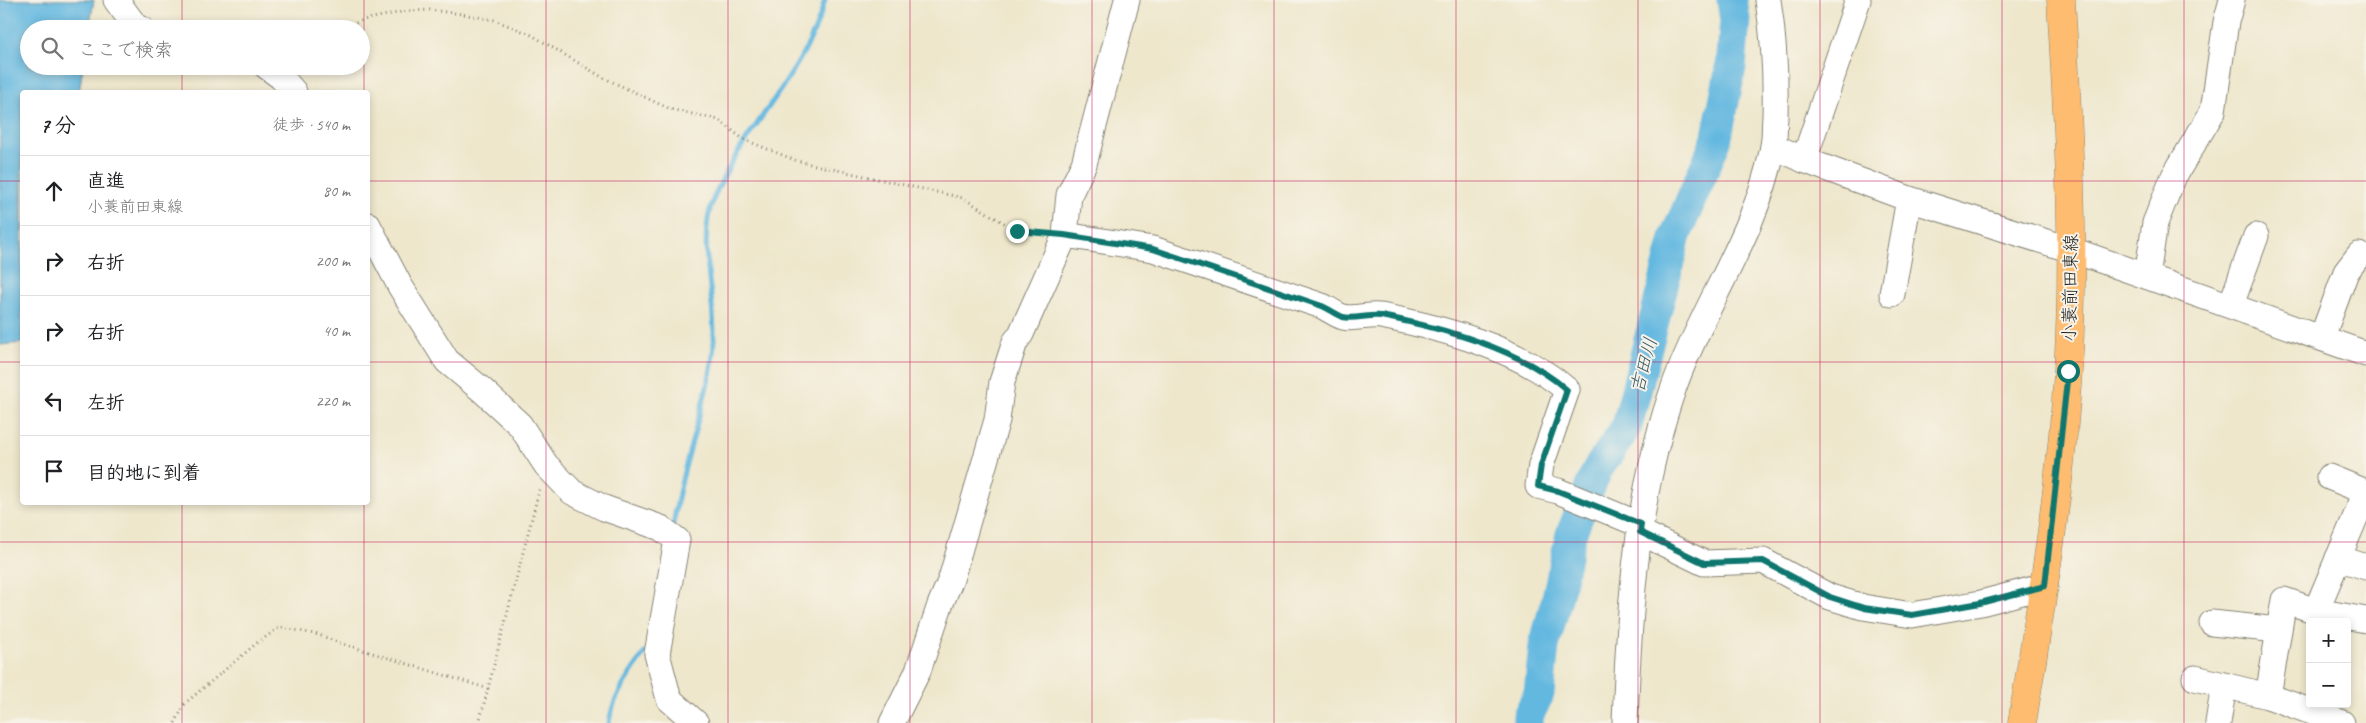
<!DOCTYPE html>
<html lang="ja">
<meta charset="utf-8">
<style>
:root{--surface:#fff;--page:#f2f2f2;--text:#202124;--muted:#757577;--line:#e0e0e0}
body{margin:0;font-family:Caveat,"Klee One",sans-serif;background:var(--page);color:var(--text)}
.controls{position:absolute;right:15px;bottom:15px;display:grid;overflow:hidden;border-radius:5px;box-shadow:0 2px 8px #0003}
.controls button{width:45px;height:45px;display:grid;place-items:center;padding:0;border:0;border-bottom:1px solid var(--line);background:var(--surface);color:var(--text);font:25px sans-serif}
.stop{position:absolute;width:15px;height:15px;margin:-11px;border:4px solid #0f766e;border-radius:50%;background:#fff}
.stop.end{background:#0f766e;border-color:#fff;box-shadow:0 1px 5px #0008}
.list{margin:0;padding:0;list-style:none}
h2{display:flex;justify-content:space-between;align-items:center;height:65px;margin:0;padding:0 20px;font-size:21px}
h2 small{font-size:16px;font-weight:400;color:var(--muted)}
.list li{display:grid;grid-template-columns:32px 1fr auto;gap:15px;align-items:center;box-sizing:border-box;height:70px;padding:0 20px;border-top:1px solid var(--line)}
.list b{display:block;font-size:19px;white-space:nowrap}
.list p{margin:0;font-size:16px;white-space:nowrap;color:var(--muted)}
.list em{font-size:16px;font-style:normal;color:var(--muted)}
.icon{flex:none;width:28px;height:28px;fill:none;stroke:currentColor;stroke-width:2;stroke-linecap:round;stroke-linejoin:round}
.map{position:relative;flex:none;width:2366px;height:723px;overflow:hidden}
.search{position:absolute;background:var(--surface);box-shadow:0 2px 8px #0003;left:20px;top:20px;width:350px;height:55px;display:flex;align-items:center;gap:12px;box-sizing:border-box;padding:0 18px;border-radius:28px;color:var(--muted);font-size:19px}
.panel{position:absolute;background:var(--surface);box-shadow:0 2px 8px #0003;left:20px;top:90px;width:350px;height:415px;border-radius:5px}
.map>svg:first-child{display:block}
.water{fill:#64b8e0;stroke:#406a7e}
.lines{fill:none;stroke-linecap:round;stroke-linejoin:round}
.stream{stroke:#64b8e0;stroke-width:5}
.river{stroke:#64b8e0;stroke-width:31}
.minor-casing{stroke:#858274;stroke-width:27}
.major-casing{stroke:#858274;stroke-width:29}
.path{stroke:#858274;stroke-width:3;stroke-dasharray:1 4;stroke-linecap:butt}
.minor{stroke:#fff;stroke-width:25}
.major{stroke:#fdbc70;stroke-width:28}
.route{stroke:#0f766e;stroke-width:6}
.grid{fill:none;stroke:#c2185b;stroke-width:1;stroke-opacity:0.55}
.labels{text-anchor:middle;stroke-width:4;stroke-linejoin:round;paint-order:stroke}
.street-label{font-size:18px;fill:#1c1c1c;stroke:#f7f3e8}
.water-label{font-size:19px;font-style:italic;fill:#395a6a;stroke:#f7f3e8}
</style>
<div class="map">
<svg width="2366" height="723" viewBox="0 0 2366 723">
<rect width="100%" height="100%" fill="#f7f3e8"/>
<filter id="ink" filterUnits="userSpaceOnUse"><feTurbulence type="fractalNoise" baseFrequency=".02" numOctaves="2"/><feDisplacementMap in="SourceGraphic" scale="10" xChannelSelector="R" yChannelSelector="G"/><feConvolveMatrix kernelMatrix="1 2 1 2 8 2 1 2 1" color-interpolation-filters="sRGB"/></filter>
<filter id="wash" filterUnits="userSpaceOnUse"><feTurbulence type="fractalNoise" baseFrequency=".0096" numOctaves="4" result="noise"/><feDisplacementMap in="SourceGraphic" scale="20" xChannelSelector="R" yChannelSelector="G"/><feGaussianBlur stdDeviation="1.12" result="paint"/><feColorMatrix in="noise" values="0 0 0 0 0 0 0 0 0 0 0 0 0 0 0 0 0 1.4 0 .05"/><feComposite in="paint" operator="in"/></filter>
<g filter="url(#wash)">
<rect width="100%" height="100%" fill="#eee7cc"/>
<polygon class="water" points="0,0 94,0 89,29 29,29 29,66 83,66 79,92 22,92 22,343 0,345"/>
<g class="lines">
<g class="stream">
<path d="M673,527C678,489 689,453 699,416C706,391 714,365 714,339C715,292 696,242 714,197C744,127 806,74 825,0"/>
<path d="M609,723C613,695 630,675 645,652"/>
</g>
<polyline class="river" points="1528,723 1528,716 1539,694 1544,646 1557,598 1571,534 1597,470 1627,426 1676,235 1716,141 1731,67 1735,20 1732,0"/>
</g>
</g>
<g filter="url(#ink)">
<g class="lines">
<g class="minor-casing">
<g id="minor">
<polyline points="116,0 133,23 135,28 142,29"/>
<polyline points="266,66 281,77 294,92"/>
<polyline points="1773,146 1804,160 1909,199 2072,250 2366,354"/>
<polyline points="1804,160 1858,0"/>
<polyline points="368,225 400,286 447,361 482,390 520,425 546,465 572,492 604,508 661,528 677,540 657,654 669,699 696,723"/>
<path d="M1065,235L1153,249L1322,306C1329,309 1336,315 1343,317C1354,320 1369,314 1381,316C1442,328 1519,348 1567,390L1541,465L1538,486L1558,491L1641,525"/>
<polyline points="2147,276 2155,223 2174,176 2213,111 2226,22 2232,0"/>
<polyline points="1892,294 1909,199"/>
<polyline points="2231,305 2256,236"/>
<polyline points="2322,337 2346,272 2359,255"/>
<polyline points="1640,532 1704,563 1763,561 1830,597 1863,607 1912,615 1981,603 2045,586"/>
<polyline points="2338,558 2366,567"/>
<polyline points="2316,611 2366,492 2329,477"/>
<polyline points="2212,623 2278,630"/>
<polyline points="2195,678 2268,696 2342,723"/>
<polyline points="2268,696 2284,600 2316,611 2366,620"/>
<polyline points="892,723 918,671 940,605 951,579 997,420 1002,382 1015,342 1021,334 1065,235 1069,195 1084,164 1127,0"/>
<path d="M1625,723C1629,609 1636,493 1675,384C1704,304 1757,232 1773,147C1775,137 1774,126 1775,117C1776,78 1774,39 1768,0"/>
<polyline points="2218,723 2224,685"/>
</g>
</g>
<g class="major-casing">
<path id="major" d="M2022,723C2041,606 2061,489 2068,370C2076,247 2068,123 2061,0"/>
</g>
<g class="path">
<polyline points="342,29 363,20 407,11 430,10 462,14 494,20 530,34 602,77 670,109 719,120 743,139 797,161 963,198 1017,231 1043,233"/>
<polyline points="175,723 185,704 183,705 257,643 280,627 319,635 340,643 489,689"/>
<polyline points="479,723 540,487"/>
</g>
<use href="#minor" class="minor"/>
<use href="#major" class="major"/>
</g>
</g>
<g class="lines" filter="url(#ink)">
<path class="route" d="M1017,231L1064,235L1153,249L1322,306C1329,309 1336,314 1343,317C1354,320 1369,314 1381,316C1442,328 1519,348 1567,390L1541,465L1538,486L1558,491L1641,524L1640,532L1704,563L1763,561L1830,597L1864,608L1912,615L1980,603L2045,586L2068,371"/>
</g>
<path class="grid" d="M182,0V29M364,0V92M546,0V723M728,0V723M910,0V723M1092,0V723M1274,0V723M1456,0V723M1638,0V723M1820,0V723M2002,0V723M2184,0V723M182,66V92M0,181H22M368,181H2366M0,362H22M368,362H2366M182,502V723M364,502V723M0,542H2366"/>
<g class="labels">
<g class="street-label">
<text transform="translate(2070 288) rotate(-89)" y="6">小蓑前田東線</text>
</g>
<g class="water-label">
<text transform="translate(1643 365) rotate(-75)" y="7">吉田川</text>
</g>
</g>
</svg>
<div class="controls">
<button>+</button>
<button>−</button>
</div>
<div class="stop" style="left:2068px;top:371px"></div>
<div class="stop end" style="left:1017px;top:231px"></div>
<div class="search"><svg class="icon" aria-label="search" viewBox="0 0 24 24"><circle cx="10" cy="10" r="6"/><path d="M15 15l6 6"/></svg>ここで検索</div>
<section class="panel">
<h2>7 分<small>徒歩 · 540 m</small></h2>
<ul class="list">
<li><svg class="icon" aria-label="ahead" viewBox="0 0 24 24"><path d="M12 20V5M6 11l6-6 6 6"/></svg><div><b>直進</b><p>小蓑前田東線</p></div><em>80 m</em></li>
<li><svg class="icon" aria-label="right" viewBox="0 0 24 24"><path d="M7 20v-9h11M14 6l5 5-5 5"/></svg><div><b>右折</b></div><em>200 m</em></li>
<li><svg class="icon" aria-label="right" viewBox="0 0 24 24"><path d="M7 20v-9h11M14 6l5 5-5 5"/></svg><div><b>右折</b></div><em>40 m</em></li>
<li><svg class="icon" aria-label="left" viewBox="0 0 24 24"><path d="M17 20v-9H6M10 6l-5 5 5 5"/></svg><div><b>左折</b></div><em>220 m</em></li>
<li><svg class="icon" aria-label="arrive" viewBox="0 0 24 24"><path d="M6 21V4h12l-3 4 3 4H6"/></svg><div><b>目的地に到着</b></div></li>
</ul>
</section>
</div>
